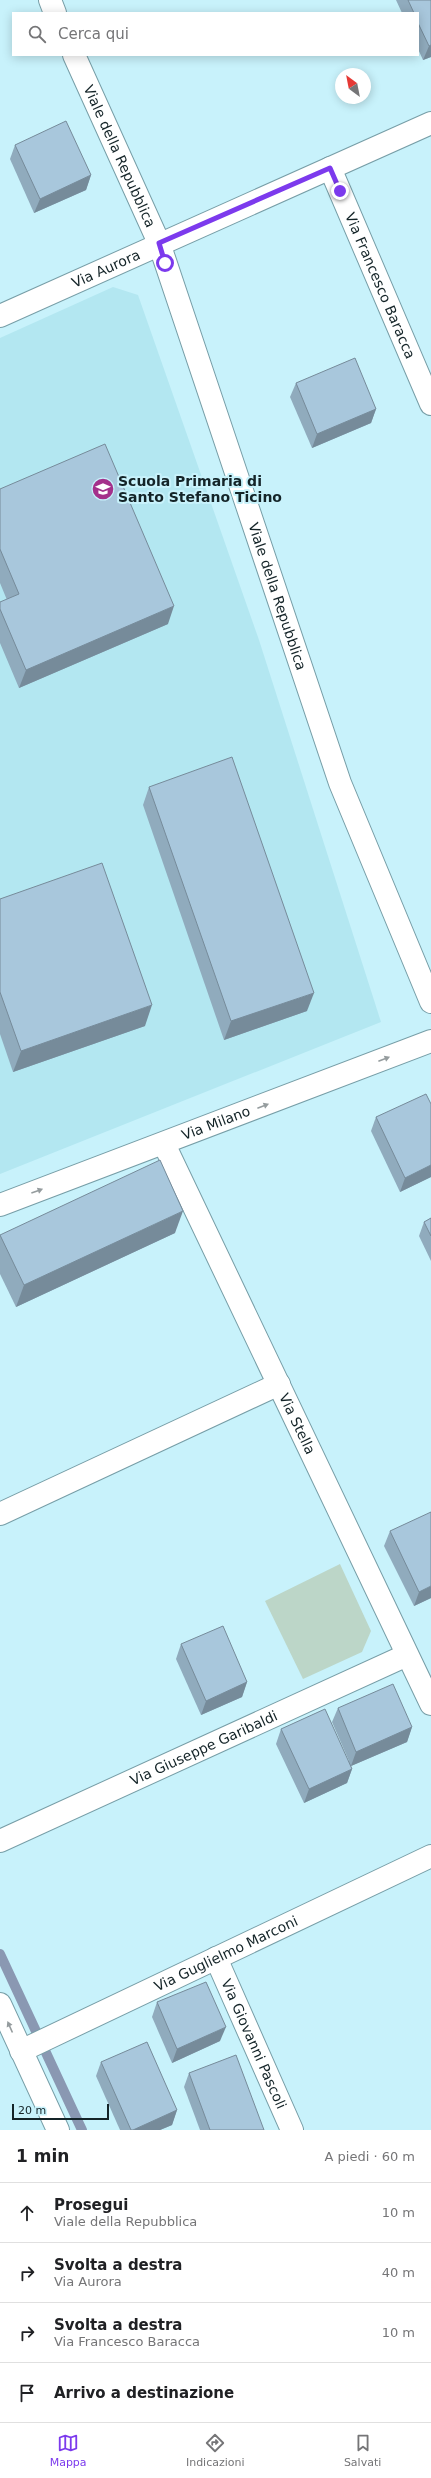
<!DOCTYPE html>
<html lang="it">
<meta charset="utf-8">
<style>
:root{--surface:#fff;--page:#f2f2f2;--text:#202124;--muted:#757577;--line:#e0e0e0;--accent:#7c3aed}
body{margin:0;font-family:"DejaVu Sans",sans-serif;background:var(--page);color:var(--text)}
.compass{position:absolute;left:335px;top:68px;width:36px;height:36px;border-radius:50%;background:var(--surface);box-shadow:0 2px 10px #0003;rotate:328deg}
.scale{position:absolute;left:12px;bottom:10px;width:97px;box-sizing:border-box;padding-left:4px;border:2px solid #142428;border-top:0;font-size:11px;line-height:14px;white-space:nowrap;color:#142428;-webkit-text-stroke:3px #c8f2fb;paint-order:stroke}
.stop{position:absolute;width:12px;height:12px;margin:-9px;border:3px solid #7c3aed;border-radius:50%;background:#fff}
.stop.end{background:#7c3aed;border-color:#fff;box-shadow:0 1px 4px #0008}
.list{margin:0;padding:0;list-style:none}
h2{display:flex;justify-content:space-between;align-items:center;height:52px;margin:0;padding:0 16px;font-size:17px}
h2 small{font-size:13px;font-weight:400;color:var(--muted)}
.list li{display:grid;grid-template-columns:26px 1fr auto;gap:12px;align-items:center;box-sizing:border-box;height:60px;padding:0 16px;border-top:1px solid var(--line)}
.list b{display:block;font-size:15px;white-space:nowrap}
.list p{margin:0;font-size:13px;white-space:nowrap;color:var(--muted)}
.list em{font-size:13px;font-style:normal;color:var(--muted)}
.icon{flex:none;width:22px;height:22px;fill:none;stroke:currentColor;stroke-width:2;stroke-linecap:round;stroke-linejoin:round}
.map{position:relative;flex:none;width:431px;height:2130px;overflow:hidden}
.search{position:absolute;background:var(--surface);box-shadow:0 2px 10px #0003;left:12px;right:12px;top:12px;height:44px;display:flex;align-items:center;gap:10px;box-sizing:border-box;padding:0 14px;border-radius:0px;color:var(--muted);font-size:15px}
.sheet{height:292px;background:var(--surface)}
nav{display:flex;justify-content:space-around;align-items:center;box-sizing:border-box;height:56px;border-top:1px solid var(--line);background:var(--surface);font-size:11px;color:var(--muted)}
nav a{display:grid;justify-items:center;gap:2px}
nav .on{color:var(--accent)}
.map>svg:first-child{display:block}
.built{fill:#b3e7f1}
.green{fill:#bcd6c8}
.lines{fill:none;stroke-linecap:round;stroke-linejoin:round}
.stream{stroke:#8a98b2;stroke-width:10}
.street-casing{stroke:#779ea7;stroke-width:24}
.street{stroke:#fff;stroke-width:22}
.wall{fill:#90abbd}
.shaded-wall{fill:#768b9a}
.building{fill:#a8c7dc;stroke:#768b9a}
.oneway{fill:#959c9e}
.route{stroke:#7c3aed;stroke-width:5}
.labels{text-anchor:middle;stroke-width:4;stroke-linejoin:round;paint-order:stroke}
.street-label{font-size:14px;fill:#142428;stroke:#c8f2fb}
.poi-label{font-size:14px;font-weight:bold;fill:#142428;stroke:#c8f2fb;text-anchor:start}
</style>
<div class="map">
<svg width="431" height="2130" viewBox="0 0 431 2130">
<rect width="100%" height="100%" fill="#c8f2fb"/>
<polygon class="built" points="113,287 138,295 259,640 381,1022 0,1174 0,338"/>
<polygon class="green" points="340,1564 371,1631 362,1652 303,1679 265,1601"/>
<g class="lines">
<polyline class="stream" points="0,1954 82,2130"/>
<g class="street-casing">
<g id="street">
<polyline points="50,0 55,13"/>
<path id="s1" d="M74,55L159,243L340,783L431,1002"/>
<path id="s2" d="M330,168L431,404"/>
<path id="s3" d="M0,316L431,123"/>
<path id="s4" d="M164,1144L431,1704"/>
<path id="s5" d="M0,1205L431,1041"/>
<polyline points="0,1514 279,1384"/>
<path id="s6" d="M0,1841L407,1655"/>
<path id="s7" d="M216,1958L292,2130"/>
<polyline points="0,2004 58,2130"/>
<path id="s8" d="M21,2051L431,1856"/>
</g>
</g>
<use href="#street" class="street"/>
</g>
<g class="wall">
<polygon points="396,0 431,0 431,57 423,60 418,49 418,13 402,13"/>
<polygon points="15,145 91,175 86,190 34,213 10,159"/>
<polygon points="296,383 376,409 371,423 312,448 290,397"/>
<polygon points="0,489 168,624 19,688 0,643 0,602 7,600 0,583"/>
<polygon points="149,787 307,1011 224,1040 143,805"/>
<polygon points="0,899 145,1026 13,1072 0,1034"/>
<polygon points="431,1104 431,1177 400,1192 371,1131 376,1117"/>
<polygon points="431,1218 431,1261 419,1236 424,1222"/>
<polygon points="175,1233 16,1307 0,1274 0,1235"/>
<polygon points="390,1531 431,1598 414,1606 384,1546"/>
<polygon points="181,1644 247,1682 242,1697 201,1715 176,1659"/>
<polygon points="338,1708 412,1727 407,1742 351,1766 352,1769 347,1783 304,1803 276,1744 281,1729 349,1761 332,1722"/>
<polygon points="157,2002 220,2041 172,2063 152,2017"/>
<polygon points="101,2062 177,2110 172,2125 160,2130 120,2130 96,2076"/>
<polygon points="189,2073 264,2130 200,2130 184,2087"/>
</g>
<g class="shaded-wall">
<polygon points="431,45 431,57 423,60 429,46"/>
<polygon points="91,175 86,190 34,213 40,199"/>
<polygon points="376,409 371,423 312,448 317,434"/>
<polygon points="174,606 168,624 19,688 26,670"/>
<polygon points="314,993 307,1011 224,1040 231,1021"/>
<polygon points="152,1005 145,1026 13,1072 21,1051"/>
<polygon points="431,1165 431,1177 400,1192 405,1178"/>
<polygon points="183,1211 175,1233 16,1307 24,1285"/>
<polygon points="431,1586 431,1598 414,1606 419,1592"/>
<polygon points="247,1682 242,1697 201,1715 206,1701"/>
<polygon points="412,1727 407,1742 351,1766 356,1752"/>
<polygon points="352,1769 347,1783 304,1803 309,1789"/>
<polygon points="226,2027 220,2041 172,2063 177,2049"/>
<polygon points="177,2110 172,2125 160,2130 133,2130"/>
</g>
<g class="building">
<polygon points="408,0 431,0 431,45 429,46 418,23 418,13 414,13"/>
<polygon points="66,121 91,175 40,199 15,145"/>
<polygon points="355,358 376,409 317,434 296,383"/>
<polygon points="105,444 174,606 26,670 0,609 0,602 19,594 0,549 0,489"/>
<polygon points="232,757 314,993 231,1021 149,787"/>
<polygon points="102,863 152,1005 21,1051 0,992 0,899"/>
<polygon points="426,1094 431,1104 431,1165 405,1178 376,1117"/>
<polygon points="160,1160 183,1211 24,1285 0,1235"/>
<polygon points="431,1218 431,1236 424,1222"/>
<polygon points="431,1512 431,1586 419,1592 390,1531"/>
<polygon points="223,1626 247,1682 206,1701 181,1644"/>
<polygon points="393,1684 412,1727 356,1752 338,1708"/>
<polygon points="325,1709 352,1769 309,1789 281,1729"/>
<polygon points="206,1982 226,2027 177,2049 157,2002"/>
<polygon points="147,2042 177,2110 133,2130 131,2130 101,2062"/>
<polygon points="236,2055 264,2130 210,2130 189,2073"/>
</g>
<defs><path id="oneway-solid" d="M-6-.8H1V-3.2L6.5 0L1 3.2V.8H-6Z"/></defs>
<g class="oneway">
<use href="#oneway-solid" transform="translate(384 1059) rotate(-21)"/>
<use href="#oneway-solid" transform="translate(263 1106) rotate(-21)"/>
<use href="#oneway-solid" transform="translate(37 1191) rotate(-20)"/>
<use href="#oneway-solid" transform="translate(10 2027) rotate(-114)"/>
</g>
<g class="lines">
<polyline class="route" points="165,263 159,243 330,168 340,191"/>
</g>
<defs>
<g id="school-disc" transform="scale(1.15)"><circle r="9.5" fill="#a4318b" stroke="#c8f2fb"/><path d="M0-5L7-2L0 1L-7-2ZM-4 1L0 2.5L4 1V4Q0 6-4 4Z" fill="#fff"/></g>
</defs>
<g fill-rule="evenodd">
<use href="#school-disc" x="103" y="489"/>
</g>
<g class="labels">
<g class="street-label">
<text dy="5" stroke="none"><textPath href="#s1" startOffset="111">Viale della Repubblica</textPath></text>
<text dy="5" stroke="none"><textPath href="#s3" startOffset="116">Via Aurora</textPath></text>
<text dy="5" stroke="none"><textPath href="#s2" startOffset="128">Via Francesco Baracca</textPath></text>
<text dy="5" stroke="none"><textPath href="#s1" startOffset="579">Viale della Repubblica</textPath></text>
<text dy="5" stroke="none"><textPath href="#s5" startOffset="231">Via Milano</textPath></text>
<text dy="5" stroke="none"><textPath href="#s4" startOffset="310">Via Stella</textPath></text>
<text dy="5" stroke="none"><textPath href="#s6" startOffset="224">Via Giuseppe Garibaldi</textPath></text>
<text dy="5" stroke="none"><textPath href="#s8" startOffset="227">Via Guglielmo Marconi</textPath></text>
<text dy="5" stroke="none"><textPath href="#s7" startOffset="94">Via Giovanni Pascoli</textPath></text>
</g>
<g class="poi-label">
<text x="118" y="486">Scuola Primaria di<tspan x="118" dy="16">Santo Stefano Ticino</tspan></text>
</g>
</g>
</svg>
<svg class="compass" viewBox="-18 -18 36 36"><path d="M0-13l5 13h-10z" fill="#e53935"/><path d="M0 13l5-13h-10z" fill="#757577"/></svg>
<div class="scale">20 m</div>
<div class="stop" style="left:165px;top:263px"></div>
<div class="stop end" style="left:340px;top:191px"></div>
<div class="search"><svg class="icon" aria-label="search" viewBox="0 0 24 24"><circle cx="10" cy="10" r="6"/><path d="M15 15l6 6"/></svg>Cerca qui</div>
</div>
<section class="sheet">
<h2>1 min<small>A piedi · 60 m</small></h2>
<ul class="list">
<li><svg class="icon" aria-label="ahead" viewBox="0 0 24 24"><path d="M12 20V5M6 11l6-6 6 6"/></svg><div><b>Prosegui</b><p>Viale della Repubblica</p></div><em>10 m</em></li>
<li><svg class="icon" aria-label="right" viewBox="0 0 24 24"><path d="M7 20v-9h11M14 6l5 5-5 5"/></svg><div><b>Svolta a destra</b><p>Via Aurora</p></div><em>40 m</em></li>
<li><svg class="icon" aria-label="right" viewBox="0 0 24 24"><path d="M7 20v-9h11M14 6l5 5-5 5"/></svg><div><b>Svolta a destra</b><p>Via Francesco Baracca</p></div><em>10 m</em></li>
<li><svg class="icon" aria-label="arrive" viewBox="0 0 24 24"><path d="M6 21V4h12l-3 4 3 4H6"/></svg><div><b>Arrivo a destinazione</b></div></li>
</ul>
</section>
<nav>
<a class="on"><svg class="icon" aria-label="map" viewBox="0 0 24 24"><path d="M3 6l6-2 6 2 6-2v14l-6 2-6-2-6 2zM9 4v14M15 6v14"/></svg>Mappa</a>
<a><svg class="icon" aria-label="directions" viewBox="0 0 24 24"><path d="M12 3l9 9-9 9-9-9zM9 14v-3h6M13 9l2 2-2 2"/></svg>Indicazioni</a>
<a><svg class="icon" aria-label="saved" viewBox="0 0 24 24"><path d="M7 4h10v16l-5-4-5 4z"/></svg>Salvati</a>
</nav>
